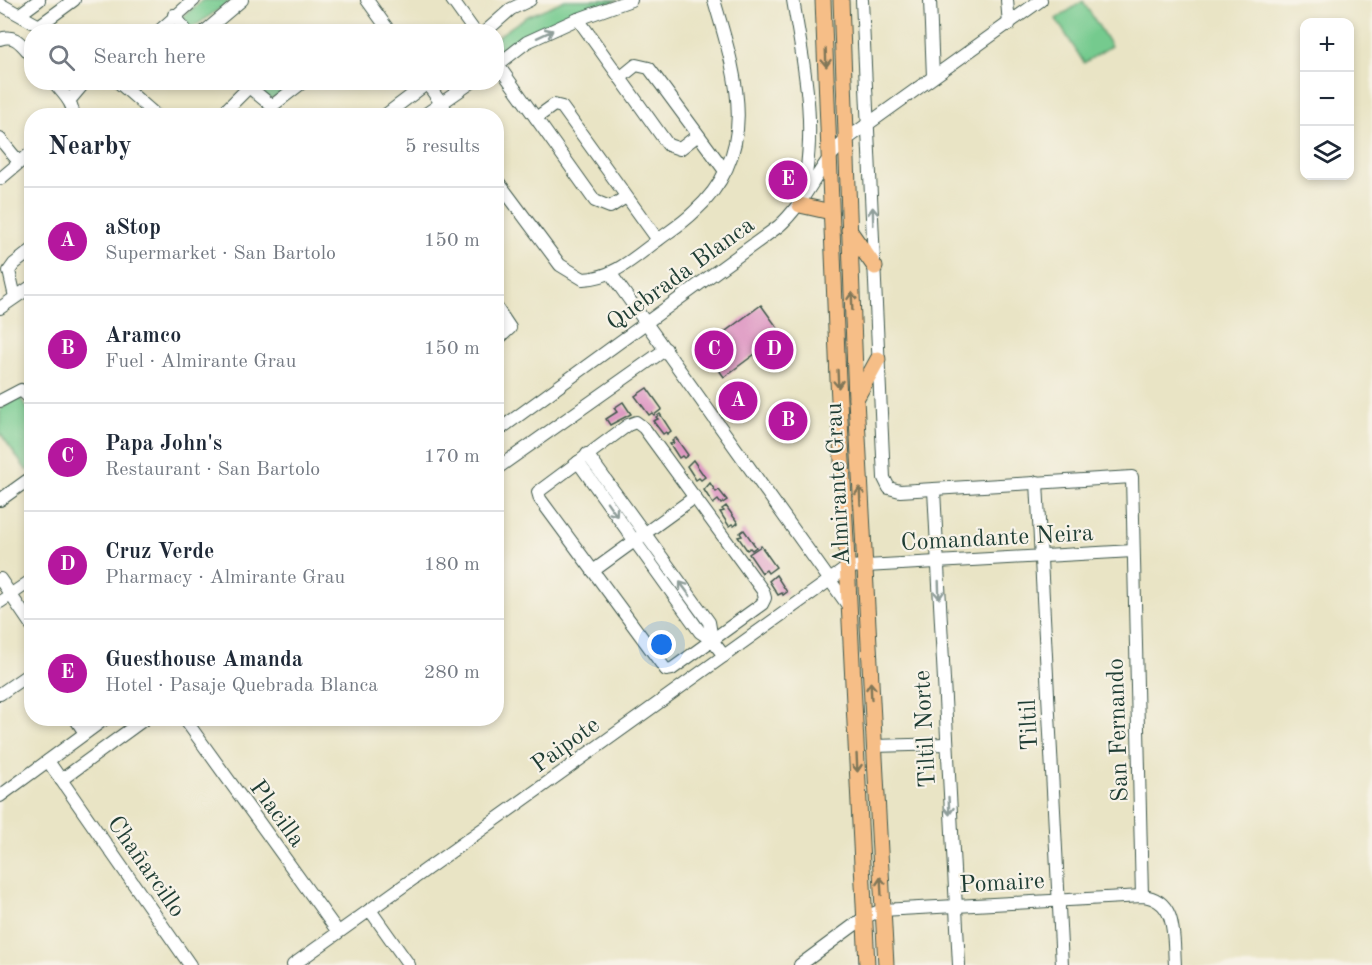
<!DOCTYPE html>
<meta charset="utf-8">
<style>
:root{--surface:#fff;--page:#f2f2f3;--text:#1f2937;--muted:#747a83;--line:#e0e1e3;--accent:#b5179e}
body{margin:0;font-family:"Old Standard TT",serif;background:var(--page);color:var(--text)}
.controls{position:absolute;right:18px;top:18px;display:grid;overflow:hidden;border-radius:12px;box-shadow:0 3px 9px #0003}
.controls button{width:54px;height:54px;display:grid;place-items:center;padding:0;border:0;border-bottom:2px solid var(--line);background:var(--surface);color:var(--text);font:30px sans-serif}
.you{position:absolute;left:662px;top:645px;width:21px;height:21px;margin:-15px;border:4px solid #fff;border-radius:50%;background:#1a73e8;box-shadow:0 0 0 9px #1a73e833}
.badge{display:grid;place-items:center;width:39px;height:39px;border-radius:50%;background:var(--accent);color:#fff;font-size:20px;font-weight:700}
.pin{position:absolute;translate:-50% -50%;border:3px solid #fff;box-shadow:0 2px 6px #0006}
.list{margin:0;padding:0;list-style:none}
h2{display:flex;justify-content:space-between;align-items:center;height:78px;margin:0;padding:0 24px;font-size:26px}
h2 small{font-size:20px;font-weight:400;color:var(--muted)}
.list li{display:grid;grid-template-columns:39px 1fr auto;gap:18px;align-items:center;box-sizing:border-box;height:108px;padding:0 24px;border-top:2px solid var(--line)}
.list b{display:block;font-size:22px;white-space:nowrap}
.list p{margin:0;font-size:20px;white-space:nowrap;color:var(--muted)}
.list em{font-size:20px;font-style:normal;color:var(--muted)}
.icon{flex:none;width:33px;height:33px;fill:none;stroke:currentColor;stroke-width:2;stroke-linecap:round;stroke-linejoin:round}
.map{position:relative;flex:none;width:1372px;height:965px;overflow:hidden}
.search{position:absolute;background:var(--surface);box-shadow:0 3px 9px #0003;left:24px;top:24px;width:480px;height:66px;display:flex;align-items:center;gap:15px;box-sizing:border-box;padding:0 21px;border-radius:24px;color:var(--muted);font-size:22px}
.panel{position:absolute;background:var(--surface);box-shadow:0 3px 9px #0003;left:24px;top:108px;width:480px;height:618px;border-radius:24px}
.map>svg:first-child{display:block}
.green{fill:#75ca8e;stroke:#4a8461;stroke-width:1.5}
.building{fill:#de96c2}
.lines{fill:none;stroke-linecap:round;stroke-linejoin:round}
.minor-casing{stroke:#3d564a;stroke-width:14}
.major-casing{stroke:#3d564a;stroke-width:17}
.minor{stroke:#fff;stroke-width:12}
.major{stroke:#f6be87;stroke-width:15}
.oneway{stroke:#8f9e9a}
.oneway2{stroke:#807759}
.labels{text-anchor:middle;stroke-width:4.5;stroke-linejoin:round;paint-order:stroke}
.street-label{font-size:24px;fill:#1f3d34;stroke:#f7f3e8}
</style>
<div class="map">
<svg width="1372" height="965" viewBox="0 0 1372 965">
<rect width="100%" height="100%" fill="#f7f3e8"/>
<filter id="ink" filterUnits="userSpaceOnUse"><feTurbulence type="fractalNoise" baseFrequency=".0167" numOctaves="2"/><feDisplacementMap in="SourceGraphic" scale="12" xChannelSelector="R" yChannelSelector="G"/><feConvolveMatrix kernelMatrix="1 2 1 2 8 2 1 2 1" color-interpolation-filters="sRGB"/></filter>
<filter id="wash" filterUnits="userSpaceOnUse"><feTurbulence type="fractalNoise" baseFrequency=".008" numOctaves="4" result="noise"/><feDisplacementMap in="SourceGraphic" scale="24" xChannelSelector="R" yChannelSelector="G"/><feGaussianBlur stdDeviation="1.35" result="paint"/><feColorMatrix in="noise" values="0 0 0 0 0 0 0 0 0 0 0 0 0 0 0 0 0 1.4 0 .05"/><feComposite in="paint" operator="in"/></filter>
<g filter="url(#wash)">
<rect width="100%" height="100%" fill="#e9e4c5"/>
<g class="green">
<polygon points="203,0 232,0 195,26 188,28 182,17"/>
<polygon points="565,0 618,0 521,40 497,57 497,37 526,17"/>
<polygon points="1083,1 1111,46 1084,63 1056,19"/>
<polygon points="263,83 296,83 277,98 267,98 259,86"/>
<polygon points="19,396 31,414 31,468 27,471 0,433 0,409"/>
</g>
<g id="blocks">
<g class="building">
<polygon points="761,305 782,334 724,377 703,348"/>
<polygon points="647,388 662,409 654,415 652,413 649,415 635,396"/>
<polygon points="623,402 631,414 610,425 606,419 617,412 614,408"/>
<polygon points="660,414 671,431 667,434 666,432 663,434 653,421 658,419 656,417"/>
<polygon points="676,438 688,455 684,458 682,456 679,458 670,444 674,443 672,441"/>
<polygon points="693,460 705,477 701,480 699,478 696,480 687,466"/>
<polygon points="710,483 716,492 719,490 727,500 721,504 718,500 713,504 704,490"/>
<polygon points="726,506 738,523 734,526 732,524 729,526 720,512 724,511 722,509"/>
<polygon points="744,530 756,547 752,550 750,548 747,550 738,537 742,536 740,533"/>
<polygon points="761,546 776,567 768,573 766,570 762,573 749,554"/>
<polygon points="776,575 787,592 783,595 782,593 778,595 769,581"/>
</g>
</g>
</g>
<g filter="url(#ink)">
<use href="#blocks" fill-opacity="0" stroke="#3d564a" stroke-width="1.5"/>
<g class="lines">
<g class="minor-casing">
<g id="minor">
<polyline points="367,0 390,32"/>
<polyline points="452,0 475,32"/>
<path d="M793,0C804,65 818,129 802,195"/>
<polyline points="862,0 884,478 889,488 900,491 1132,477 1142,896"/>
<polyline points="930,0 933,77"/>
<polyline points="1007,0 1009,25"/>
<polyline points="0,4 50,32"/>
<polyline points="20,14 39,0"/>
<polyline points="174,15 187,32"/>
<polyline points="578,19 668,145 680,149 698,135"/>
<polyline points="40,25 74,0"/>
<polyline points="158,32 194,0"/>
<polyline points="204,32 242,0"/>
<polyline points="485,32 511,9 530,0"/>
<path d="M0,39C15,33 22,45 32,56"/>
<polyline points="498,65 595,201 610,207 626,197"/>
<polyline points="496,66 527,42 573,21 631,0"/>
<polyline points="620,78 636,65 649,68 725,171"/>
<path d="M54,82C61,92 74,102 73,116"/>
<polyline points="118,82 157,116"/>
<polyline points="426,82 450,116"/>
<polyline points="249,87 272,106 303,82"/>
<polyline points="69,101 85,82"/>
<polyline points="220,116 254,82"/>
<polyline points="384,116 429,82"/>
<polyline points="423,116 472,82"/>
<polyline points="536,118 554,105 562,107 658,240"/>
<polyline points="0,139 19,162"/>
<polyline points="0,179 32,152"/>
<path d="M496,179L560,265L583,279C613,278 634,258 658,240C670,231 683,223 694,212C762,151 736,75 714,0"/>
<polyline points="611,274 849,607"/>
<polyline points="15,297 9,271 14,264 32,250"/>
<polyline points="496,307 510,328 496,341"/>
<polyline points="0,308 32,286"/>
<polyline points="0,401 21,390 32,400"/>
<polygon points="636,422 644,428 763,591 765,598 762,604 672,669 666,670 540,499 538,492 628,425"/>
<path d="M496,432L779,226C808,200 818,164 847,139L1041,0"/>
<polyline points="587,454 709,622 712,640"/>
<polyline points="578,462 700,632 712,640 724,656"/>
<polyline points="496,469 666,349"/>
<polyline points="1037,482 1062,965"/>
<polyline points="934,490 959,965"/>
<polyline points="0,500 32,477"/>
<polyline points="593,571 695,497"/>
<polyline points="0,579 32,626"/>
<polyline points="0,602 32,580"/>
<polyline points="0,694 32,672"/>
<polyline points="75,718 85,733"/>
<polyline points="184,718 338,932"/>
<polyline points="874,746 946,744"/>
<polyline points="48,761 190,965"/>
<polyline points="61,780 146,718"/>
<polyline points="0,796 106,718"/>
<polyline points="370,910 409,965"/>
<polyline points="293,965 848,567 1133,551"/>
<path d="M800,965L865,917L882,910L1142,896C1178,899 1173,938 1175,965"/>
</g>
</g>
<g class="major-casing">
<g id="major">
<polyline points="823,0 838,380 867,965"/>
<polyline points="841,0 856,399 886,965"/>
<polyline points="800,205 831,212"/>
<polyline points="849,230 875,267"/>
<polyline points="856,399 878,359"/>
</g>
</g>
<use href="#minor" class="minor"/>
<use href="#major" class="major"/>
</g>
<defs><path id="oneway-shaft" d="M-6 0H5M1.5-3L5.5 0L1.5 3" fill="none" stroke-width="1.6" stroke-linecap="round" stroke-linejoin="round" transform="scale(1.5)"/></defs>
<g class="oneway">
<use href="#oneway-shaft" transform="translate(545 34) rotate(-25)"/>
<use href="#oneway-shaft" transform="translate(873 216) rotate(-92)"/>
<use href="#oneway-shaft" transform="translate(612 509) rotate(55)"/>
<use href="#oneway-shaft" transform="translate(685 589) rotate(-126)"/>
<use href="#oneway-shaft" transform="translate(939 590) rotate(88)"/>
<use href="#oneway-shaft" transform="translate(949 806) rotate(87)"/>
</g>
<g class="oneway2">
<use href="#oneway-shaft" transform="translate(826 58) rotate(88)"/>
<use href="#oneway-shaft" transform="translate(852 301) rotate(-92)"/>
<use href="#oneway-shaft" transform="translate(838 379) rotate(87)"/>
<use href="#oneway-shaft" transform="translate(860 496) rotate(-93)"/>
<use href="#oneway-shaft" transform="translate(871 691) rotate(-93)"/>
<use href="#oneway-shaft" transform="translate(857 763) rotate(87)"/>
<use href="#oneway-shaft" transform="translate(881 886) rotate(-93)"/>
</g>
</g>
<g class="labels">
<g class="street-label">
<text transform="translate(680 273) rotate(-36)" y="8">Quebrada Blanca</text>
<text transform="translate(837 484) rotate(-93)" y="8">Almirante Grau</text>
<text transform="translate(997 537) rotate(-3)" y="8">Comandante Neira</text>
<text transform="translate(1028 725) rotate(-93)" y="8">Tiltil</text>
<text transform="translate(924 729) rotate(-93)" y="8">Tiltil Norte</text>
<text transform="translate(1117 730) rotate(-92)" y="8">San Fernando</text>
<text transform="translate(565 744) rotate(-36)" y="8">Paipote</text>
<text transform="translate(278 813) rotate(54)" y="8">Placilla</text>
<text transform="translate(147 866) rotate(55)" y="8">Chañarcillo</text>
<text transform="translate(1002 882) rotate(-3)" y="8">Pomaire</text>
</g>
</g>
</svg>
<div class="controls">
<button>+</button>
<button>−</button>
<button><svg class="icon" aria-label="layers" viewBox="0 0 24 24"><path d="M12 4l9 5-9 5-9-5zM3 14l9 5 9-5"/></svg></button>
</div>
<div class="you"></div>
<div class="pin badge" style="left:738px;top:401px">A</div>
<div class="pin badge" style="left:788px;top:421px">B</div>
<div class="pin badge" style="left:714px;top:350px">C</div>
<div class="pin badge" style="left:774px;top:350px">D</div>
<div class="pin badge" style="left:788px;top:180px">E</div>
<div class="search"><svg class="icon" aria-label="search" viewBox="0 0 24 24"><circle cx="10" cy="10" r="6"/><path d="M15 15l6 6"/></svg>Search here</div>
<section class="panel">
<h2>Nearby<small>5 results</small></h2>
<ul class="list">
<li><span class="badge">A</span><div><b>aStop</b><p>Supermarket · San Bartolo</p></div><em>150 m</em></li>
<li><span class="badge">B</span><div><b>Aramco</b><p>Fuel · Almirante Grau</p></div><em>150 m</em></li>
<li><span class="badge">C</span><div><b>Papa John's</b><p>Restaurant · San Bartolo</p></div><em>170 m</em></li>
<li><span class="badge">D</span><div><b>Cruz Verde</b><p>Pharmacy · Almirante Grau</p></div><em>180 m</em></li>
<li><span class="badge">E</span><div><b>Guesthouse Amanda</b><p>Hotel · Pasaje Quebrada Blanca</p></div><em>280 m</em></li>
</ul>
</section>
</div>
